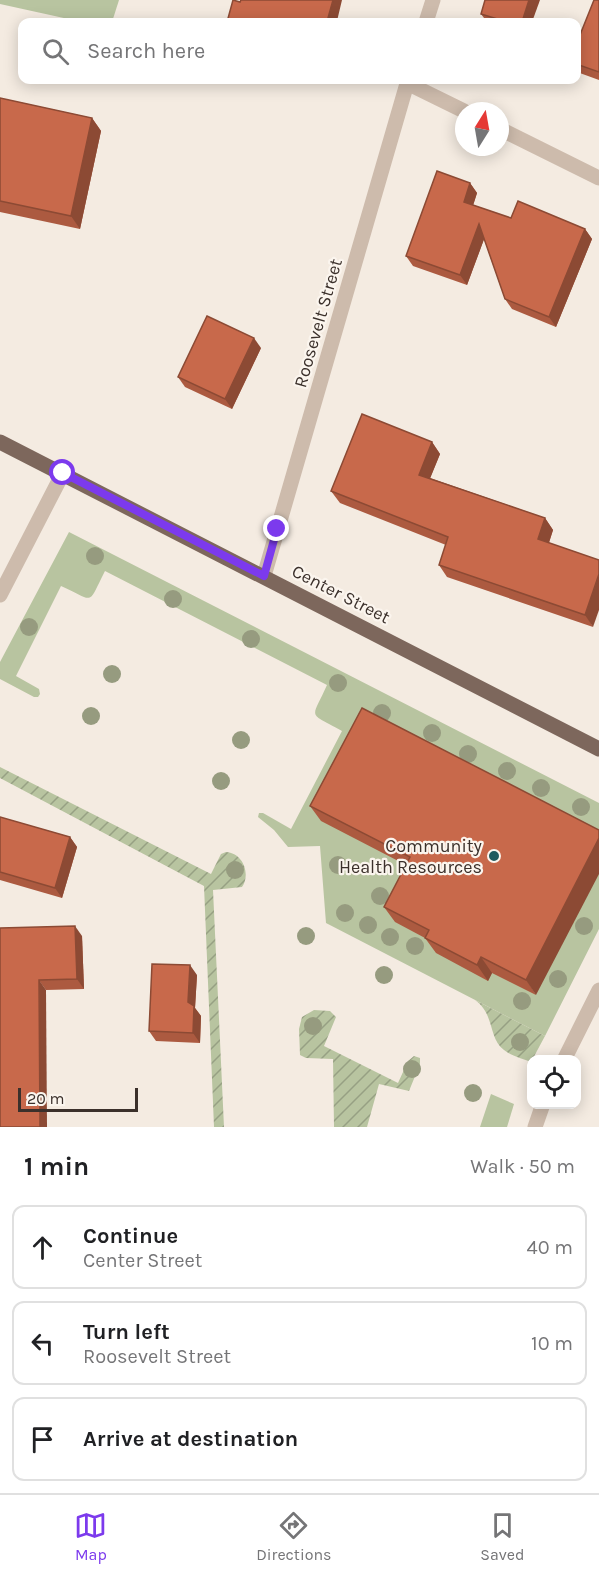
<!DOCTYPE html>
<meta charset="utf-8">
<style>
:root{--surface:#fff;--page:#f2f2f2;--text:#202124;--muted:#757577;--line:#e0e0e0;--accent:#7c3aed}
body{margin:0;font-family:Karla,sans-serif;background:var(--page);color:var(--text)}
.controls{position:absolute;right:18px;bottom:18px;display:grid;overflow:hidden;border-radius:12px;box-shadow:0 3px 15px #0003}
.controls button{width:54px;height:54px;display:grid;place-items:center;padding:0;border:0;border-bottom:2px solid var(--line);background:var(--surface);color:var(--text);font:30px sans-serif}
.compass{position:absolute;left:455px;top:102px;width:54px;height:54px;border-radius:50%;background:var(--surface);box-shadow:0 3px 15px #0003;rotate:11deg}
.scale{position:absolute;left:18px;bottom:15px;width:120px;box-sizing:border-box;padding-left:6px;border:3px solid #3b302b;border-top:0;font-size:16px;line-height:21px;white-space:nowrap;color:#3b302b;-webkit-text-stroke:4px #fbf5ee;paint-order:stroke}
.stop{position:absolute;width:18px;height:18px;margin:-14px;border:4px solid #7c3aed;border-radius:50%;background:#fff}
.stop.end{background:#7c3aed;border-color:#fff;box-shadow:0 2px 6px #0008}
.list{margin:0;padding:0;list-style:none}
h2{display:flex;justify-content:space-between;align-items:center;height:78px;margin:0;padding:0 24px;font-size:26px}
h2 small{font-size:20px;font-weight:400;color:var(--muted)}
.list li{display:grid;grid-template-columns:39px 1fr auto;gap:18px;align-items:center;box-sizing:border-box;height:84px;margin:0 12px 12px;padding:0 12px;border:2px solid var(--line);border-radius:12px}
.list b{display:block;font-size:22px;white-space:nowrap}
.list p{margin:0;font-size:20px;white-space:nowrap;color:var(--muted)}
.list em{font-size:20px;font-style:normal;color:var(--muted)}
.icon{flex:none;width:33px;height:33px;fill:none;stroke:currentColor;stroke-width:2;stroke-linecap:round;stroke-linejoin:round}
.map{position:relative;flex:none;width:599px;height:1127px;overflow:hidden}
.search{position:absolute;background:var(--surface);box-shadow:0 3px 15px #0003;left:18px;right:18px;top:18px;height:66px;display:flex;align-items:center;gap:15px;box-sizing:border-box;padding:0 21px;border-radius:12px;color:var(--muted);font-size:22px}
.sheet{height:366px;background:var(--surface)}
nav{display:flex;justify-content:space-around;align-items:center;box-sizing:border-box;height:84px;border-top:2px solid var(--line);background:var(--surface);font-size:16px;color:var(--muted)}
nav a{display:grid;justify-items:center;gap:3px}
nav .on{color:var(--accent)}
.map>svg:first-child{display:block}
.green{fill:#b8c4a0}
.garden{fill:url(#garden-furrows)}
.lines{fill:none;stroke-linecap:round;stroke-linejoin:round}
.minor{stroke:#cdbbac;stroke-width:15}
.primary{stroke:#7d675c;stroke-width:15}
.tree{fill:#969b7f}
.wall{fill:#ac5a40}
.shaded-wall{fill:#8c4a34}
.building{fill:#c8694b;stroke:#8c4a34;stroke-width:1.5}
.route{stroke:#7c3aed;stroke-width:8}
.poi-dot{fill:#1f5a5e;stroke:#fbf5ee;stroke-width:2}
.labels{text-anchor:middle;stroke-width:4.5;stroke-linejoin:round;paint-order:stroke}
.street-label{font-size:18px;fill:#3b302b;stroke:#fbf5ee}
.poi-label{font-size:18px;fill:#3b302b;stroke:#fbf5ee;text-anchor:end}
</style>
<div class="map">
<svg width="599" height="1127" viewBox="0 0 599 1127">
<defs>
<pattern id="garden-furrows" width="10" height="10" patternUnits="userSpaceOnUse" patternTransform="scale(1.5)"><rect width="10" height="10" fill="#b8c4a0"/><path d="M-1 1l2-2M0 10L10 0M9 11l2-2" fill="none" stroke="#97a083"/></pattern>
</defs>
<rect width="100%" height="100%" fill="#f4ebe1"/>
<g class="green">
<polygon points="0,0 119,0 112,22 82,22 0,4"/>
<path d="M69,532L599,803V929L545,1036L326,923L320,846L288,847L274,830L258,817L259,813H263L291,829L342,731C307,711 311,721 327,685L105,571C87,606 96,602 61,586L16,676L39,689L40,694L38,697H34L0,679V662Z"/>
<polygon points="491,1094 514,1104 507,1127 480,1127"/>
</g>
<g class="garden">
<path d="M0,767L211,874L221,854L226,852C243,853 251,874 242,887L213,890L224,1127H214L204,886L0,778Z"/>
<path d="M475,1000L545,1036L531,1062C523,1059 511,1056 504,1050C488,1038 495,1014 475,1000Z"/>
<polygon points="314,1010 330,1011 336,1017 324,1046 398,1083 408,1061 414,1056 420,1058 420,1064 409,1091 379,1084 367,1127 334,1127 333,1059 306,1058 300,1055 299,1029 302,1017"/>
</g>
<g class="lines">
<g class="minor">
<polyline points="426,22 433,0"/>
<polyline points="407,83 464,111"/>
<polyline points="500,129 599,178"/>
<polyline points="264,576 408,80"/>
<polyline points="0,595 63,473"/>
<polyline points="564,1060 599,990"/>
<polyline points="535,1127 543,1104"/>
</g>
<polyline class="primary" points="0,442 599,749"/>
</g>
<g class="tree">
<circle cx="95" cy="556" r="9"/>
<circle cx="173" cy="599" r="9"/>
<circle cx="29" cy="627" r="9"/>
<circle cx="251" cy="639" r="9"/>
<circle cx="112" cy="674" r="9"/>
<circle cx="338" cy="683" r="9"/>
<circle cx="382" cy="713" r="9"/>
<circle cx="91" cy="716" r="9"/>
<circle cx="432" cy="733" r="9"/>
<circle cx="241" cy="740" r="9"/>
<circle cx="468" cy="754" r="9"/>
<circle cx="507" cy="771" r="9"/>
<circle cx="221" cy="781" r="9"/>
<circle cx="541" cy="788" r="9"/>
<circle cx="581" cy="807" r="9"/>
<circle cx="338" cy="865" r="9"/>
<circle cx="235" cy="870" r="9"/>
<circle cx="380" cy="896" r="9"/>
<circle cx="345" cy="913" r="9"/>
<circle cx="368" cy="925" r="9"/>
<circle cx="584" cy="926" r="9"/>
<circle cx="306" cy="936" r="9"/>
<circle cx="390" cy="937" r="9"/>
<circle cx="415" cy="946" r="9"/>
<circle cx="384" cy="975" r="9"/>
<circle cx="558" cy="979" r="9"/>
<circle cx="522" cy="1001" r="9"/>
<circle cx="313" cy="1026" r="9"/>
<circle cx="520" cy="1042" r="9"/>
<circle cx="412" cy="1069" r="9"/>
<circle cx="473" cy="1093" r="9"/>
</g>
<g class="wall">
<polygon points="599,0 599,80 577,72 576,70 576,45"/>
<polygon points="481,14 532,22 487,22"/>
<polygon points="0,98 92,118 101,131 80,229 0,212"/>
<polygon points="470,183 477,193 473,205 511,218 585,229 592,239 556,327 512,309 505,299 484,239 467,285 413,266 406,256"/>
<polygon points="261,348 232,409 185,387 178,377"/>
<polygon points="432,442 440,454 430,478 545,518 553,530 549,543 593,627 447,577 439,565 446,545 340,503 331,491"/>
<polygon points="362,708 536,995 492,973 488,981 436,953 425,938 395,922 384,907 406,865 321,821 310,806"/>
<polygon points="0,817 70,837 77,847 62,898 0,880"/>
<polygon points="0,928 82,936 84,989 46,990"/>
<polygon points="197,975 195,1008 201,1016 200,1043 156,1041 149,1031"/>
</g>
<g class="shaded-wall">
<polygon points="333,0 342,0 337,21 338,22 331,22 328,18"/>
<polygon points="529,0 540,0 532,22 522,22"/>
<polygon points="92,118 101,131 80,229 71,216"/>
<polygon points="470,183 477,193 471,212 464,202"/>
<polygon points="479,224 486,234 467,285 460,275"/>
<polygon points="585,229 592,239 556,327 549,317"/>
<polygon points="254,338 261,348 232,409 225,399"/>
<polygon points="432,442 440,454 427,486 419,475"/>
<polygon points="545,518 553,530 546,551 538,539"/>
<polygon points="599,574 599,610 593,627 585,615"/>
<polygon points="70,837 77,847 62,898 55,888"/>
<polygon points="599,838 599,874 536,995 526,980"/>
<polygon points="75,926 82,936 84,989 77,979"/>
<polygon points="481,957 492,973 488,981 477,965"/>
<polygon points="190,965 197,975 195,1008 201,1016 200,1043 193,1033 188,1002"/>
<polygon points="39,980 46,990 47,1127 40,1127"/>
</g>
<g class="building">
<polygon points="233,0 240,2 241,0 333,0 328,18 336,20 336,22 227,22"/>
<polygon points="485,0 529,0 522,22 507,22 481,14"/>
<polygon points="594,0 599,0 599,72 576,64 576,45"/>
<polygon points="0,98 92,118 71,216 0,201"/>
<polygon points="437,171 470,183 464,202 511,218 518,201 585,229 549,317 505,299 479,224 460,275 406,256"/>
<polygon points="207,316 254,338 225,399 178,377"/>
<polygon points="362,414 432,442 419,475 545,518 538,539 599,560 599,574 585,615 439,565 448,537 331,491"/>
<polygon points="362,708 599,830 599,838 526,980 481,957 477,965 425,938 429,930 384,907 410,857 310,806"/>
<polygon points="0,817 70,837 55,888 0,872"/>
<polygon points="75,926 77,979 39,980 40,1127 0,1127 0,928"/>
<polygon points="152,964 190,965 188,1002 194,1006 193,1033 149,1031"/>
</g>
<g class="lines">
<polyline class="route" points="63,473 264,576 277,529"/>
</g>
<circle class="poi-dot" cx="494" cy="856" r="6"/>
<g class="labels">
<g class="street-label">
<text transform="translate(318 323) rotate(-74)" y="6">Roosevelt Street</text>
<text transform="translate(341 594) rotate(27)" y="6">Center Street</text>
</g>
<g class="poi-label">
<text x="482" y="852">Community<tspan x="482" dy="21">Health Resources</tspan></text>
</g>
</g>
</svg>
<div class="controls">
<button><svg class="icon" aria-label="locate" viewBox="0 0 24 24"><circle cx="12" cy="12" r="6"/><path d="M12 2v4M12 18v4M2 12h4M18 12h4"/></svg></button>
</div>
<svg class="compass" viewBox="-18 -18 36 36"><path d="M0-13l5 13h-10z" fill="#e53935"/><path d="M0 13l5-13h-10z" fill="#757577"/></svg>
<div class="scale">20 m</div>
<div class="stop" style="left:63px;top:473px"></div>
<div class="stop end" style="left:277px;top:529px"></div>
<div class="search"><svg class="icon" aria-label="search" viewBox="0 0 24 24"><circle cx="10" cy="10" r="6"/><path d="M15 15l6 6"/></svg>Search here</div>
</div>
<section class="sheet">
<h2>1 min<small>Walk · 50 m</small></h2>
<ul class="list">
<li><svg class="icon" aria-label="ahead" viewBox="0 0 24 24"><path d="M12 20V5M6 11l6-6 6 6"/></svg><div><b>Continue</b><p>Center Street</p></div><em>40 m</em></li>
<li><svg class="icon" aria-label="left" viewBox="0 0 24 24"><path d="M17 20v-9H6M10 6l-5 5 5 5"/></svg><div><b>Turn left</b><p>Roosevelt Street</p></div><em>10 m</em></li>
<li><svg class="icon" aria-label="arrive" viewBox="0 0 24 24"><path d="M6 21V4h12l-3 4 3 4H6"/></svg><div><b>Arrive at destination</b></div></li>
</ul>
</section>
<nav>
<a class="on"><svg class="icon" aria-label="map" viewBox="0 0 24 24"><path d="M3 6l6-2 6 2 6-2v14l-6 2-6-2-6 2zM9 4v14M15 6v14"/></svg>Map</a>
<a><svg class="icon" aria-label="directions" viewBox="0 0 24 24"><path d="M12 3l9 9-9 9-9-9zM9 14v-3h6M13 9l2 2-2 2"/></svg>Directions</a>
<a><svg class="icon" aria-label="saved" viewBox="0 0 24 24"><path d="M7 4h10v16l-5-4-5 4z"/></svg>Saved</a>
</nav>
